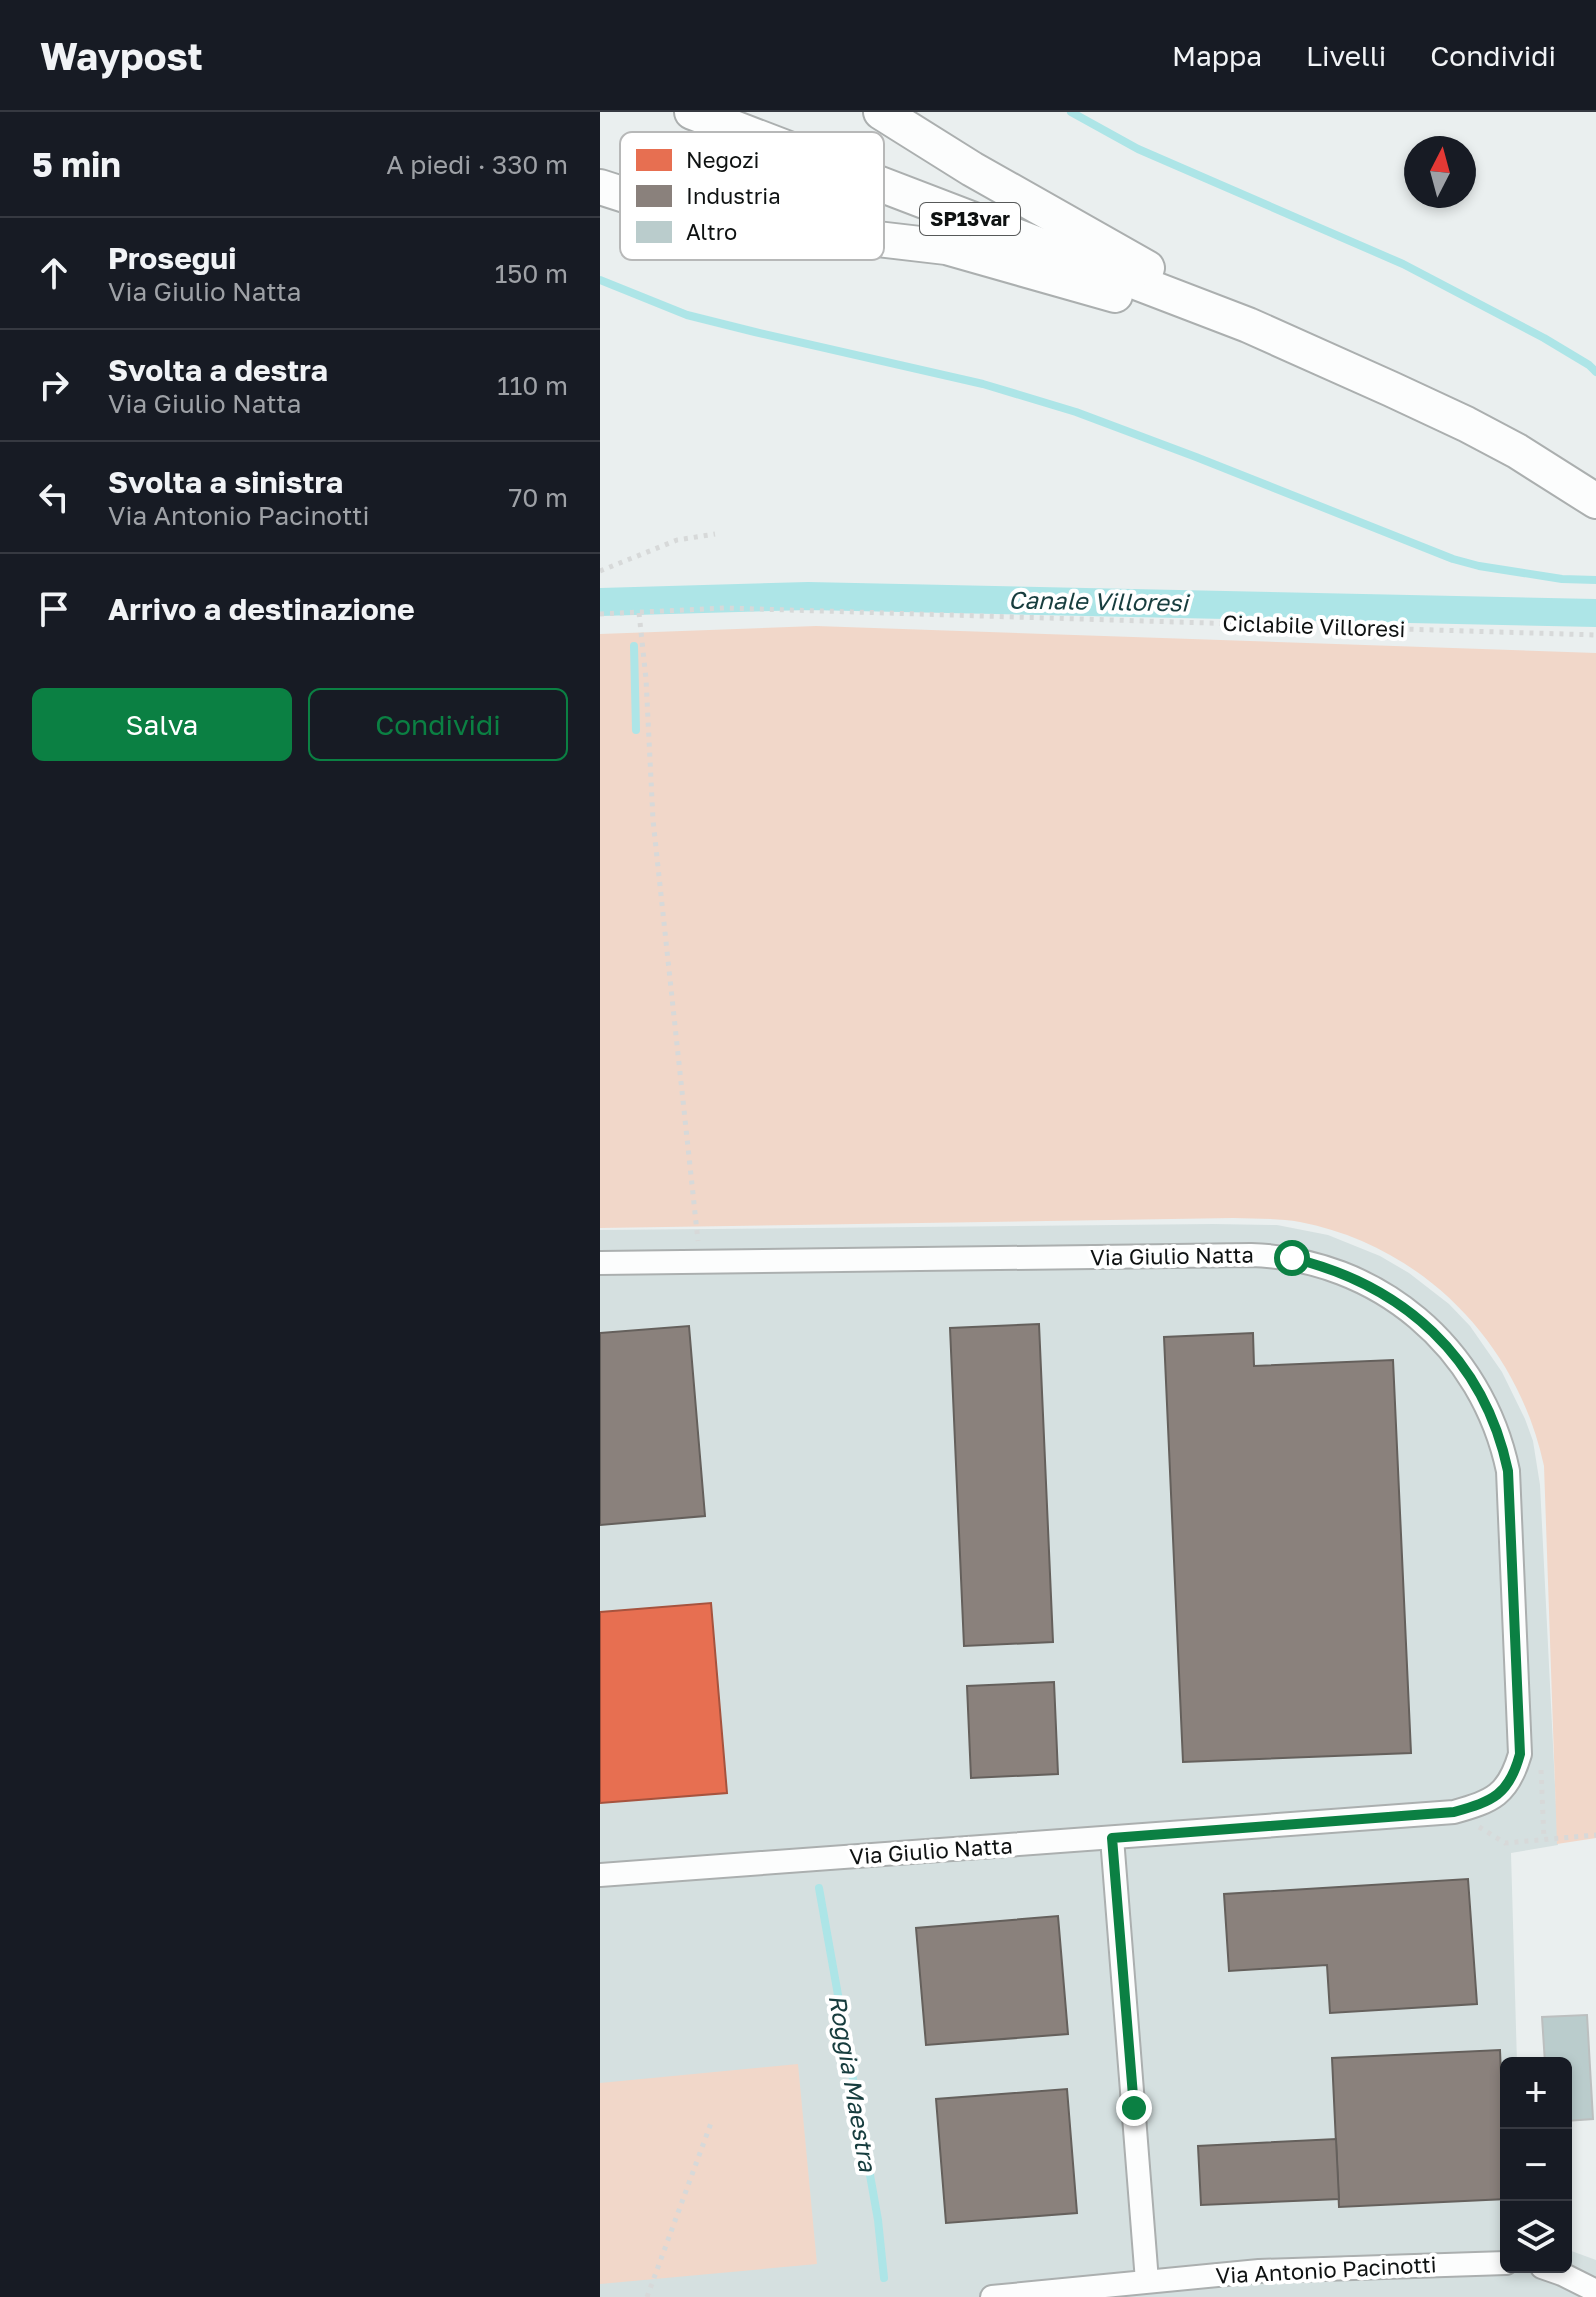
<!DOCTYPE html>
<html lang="it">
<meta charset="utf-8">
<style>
:root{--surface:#171b24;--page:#242831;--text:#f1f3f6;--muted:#9ea1a6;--line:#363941;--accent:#0b8043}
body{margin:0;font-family:"Golos Text",sans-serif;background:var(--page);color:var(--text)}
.controls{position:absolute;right:24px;bottom:24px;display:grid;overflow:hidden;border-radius:12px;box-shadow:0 4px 12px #0003}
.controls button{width:72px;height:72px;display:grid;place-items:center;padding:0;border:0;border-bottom:2px solid var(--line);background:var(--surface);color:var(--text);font:40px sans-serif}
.compass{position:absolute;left:804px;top:24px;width:72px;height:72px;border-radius:50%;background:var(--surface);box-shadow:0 4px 12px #0003;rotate:6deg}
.stop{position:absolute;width:24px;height:24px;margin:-18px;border:6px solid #0b8043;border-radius:50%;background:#fff}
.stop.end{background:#0b8043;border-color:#fff;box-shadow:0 2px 8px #0008}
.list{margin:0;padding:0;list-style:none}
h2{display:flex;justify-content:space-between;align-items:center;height:104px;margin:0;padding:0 32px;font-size:34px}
h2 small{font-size:26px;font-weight:400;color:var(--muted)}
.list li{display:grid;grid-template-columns:52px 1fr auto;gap:24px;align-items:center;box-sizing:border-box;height:112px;padding:0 32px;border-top:2px solid var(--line)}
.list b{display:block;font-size:30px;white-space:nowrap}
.list p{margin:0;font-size:26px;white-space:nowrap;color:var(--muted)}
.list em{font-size:26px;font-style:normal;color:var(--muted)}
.actions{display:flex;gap:16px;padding:24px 32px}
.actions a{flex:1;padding:18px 0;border:2px solid var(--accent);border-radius:12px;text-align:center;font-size:28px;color:var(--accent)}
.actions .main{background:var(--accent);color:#fff}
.icon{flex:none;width:44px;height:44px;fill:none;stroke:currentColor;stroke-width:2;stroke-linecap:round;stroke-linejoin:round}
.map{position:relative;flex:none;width:996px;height:2185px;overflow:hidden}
header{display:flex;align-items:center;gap:48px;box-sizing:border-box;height:112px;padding:0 40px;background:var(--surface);border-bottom:2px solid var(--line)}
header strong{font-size:38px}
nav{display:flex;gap:44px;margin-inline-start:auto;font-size:28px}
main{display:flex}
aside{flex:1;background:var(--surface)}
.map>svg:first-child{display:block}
.built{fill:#d5e0e0}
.green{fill:#f1d7c9}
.shops{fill:#e76f51;stroke:#a6533e;stroke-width:2}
.industry{fill:#8a817c;stroke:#65605c;stroke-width:2}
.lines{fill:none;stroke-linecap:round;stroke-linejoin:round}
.stream{stroke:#ade5e7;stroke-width:8}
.canal{stroke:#ade5e7;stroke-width:28}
.building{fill:#bacccc;stroke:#bcbfbf;stroke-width:2}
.minor-casing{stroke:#abafaf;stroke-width:26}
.primary-casing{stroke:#abafaf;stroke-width:38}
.path{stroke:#d7d9d9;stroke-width:5;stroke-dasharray:4 6;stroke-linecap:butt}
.minor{stroke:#fcfdfd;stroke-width:22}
.primary{stroke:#fcfdfd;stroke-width:34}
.route{stroke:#0b8043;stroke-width:10}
.labels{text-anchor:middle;stroke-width:8;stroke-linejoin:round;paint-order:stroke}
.shield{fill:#fff;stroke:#575959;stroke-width:2}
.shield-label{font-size:20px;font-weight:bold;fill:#0f1212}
.street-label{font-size:22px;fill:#0f1212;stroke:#fff}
.water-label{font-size:24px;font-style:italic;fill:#173d3e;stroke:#fff}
.key{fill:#fff;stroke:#b7b8b8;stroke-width:2}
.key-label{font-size:22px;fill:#0f1212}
</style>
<header>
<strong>Waypost</strong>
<nav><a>Mappa</a><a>Livelli</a><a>Condividi</a></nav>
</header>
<main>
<aside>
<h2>5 min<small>A piedi · 330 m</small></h2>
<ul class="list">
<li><svg class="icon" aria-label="ahead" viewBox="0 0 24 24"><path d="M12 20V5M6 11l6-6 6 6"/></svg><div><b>Prosegui</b><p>Via Giulio Natta</p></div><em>150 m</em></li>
<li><svg class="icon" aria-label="right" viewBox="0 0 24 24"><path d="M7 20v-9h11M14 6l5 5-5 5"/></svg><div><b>Svolta a destra</b><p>Via Giulio Natta</p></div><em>110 m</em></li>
<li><svg class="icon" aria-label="left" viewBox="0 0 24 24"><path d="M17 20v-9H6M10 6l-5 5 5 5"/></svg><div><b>Svolta a sinistra</b><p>Via Antonio Pacinotti</p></div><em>70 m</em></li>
<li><svg class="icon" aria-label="arrive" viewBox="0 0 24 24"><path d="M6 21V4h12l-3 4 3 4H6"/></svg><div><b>Arrivo a destinazione</b></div></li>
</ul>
<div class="actions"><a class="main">Salva</a><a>Condividi</a></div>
</aside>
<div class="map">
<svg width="996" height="2185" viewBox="0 0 996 2185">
<rect width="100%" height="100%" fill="#eaefef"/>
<polygon class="built" points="613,1112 677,1113 728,1123 780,1144 809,1161 849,1192 870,1214 902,1260 925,1307 933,1329 940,1373 958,1733 911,1741 917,1951 906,1951 906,2155 966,2155 966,2137 996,2148 996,2185 0,2185 0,1118"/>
<g class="green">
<path d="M216,514L996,541V1726L957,1732L944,1354C918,1232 824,1134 700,1110C678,1106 655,1107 633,1106L0,1116V522Z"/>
<polygon points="198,1952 217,2152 0,2172 0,1971"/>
</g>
<polygon class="shops" points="111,1491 127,1681 0,1691 0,1500"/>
<g class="industry">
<polygon points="439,1212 453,1530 364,1534 350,1216"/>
<polygon points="89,1214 105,1404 0,1413 0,1221"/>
<polygon points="653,1221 654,1254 793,1248 811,1641 583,1650 564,1225"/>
<polygon points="454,1570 458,1662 371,1666 367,1574"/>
<polygon points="868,1767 877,1892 730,1901 727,1853 629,1859 624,1782"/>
<polygon points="458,1804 468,1922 326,1933 316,1816"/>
<polygon points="900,1938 906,2087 739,2095 732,1946"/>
<polygon points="467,1977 477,2101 346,2111 336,1987"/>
<polygon points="736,2027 739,2087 601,2093 598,2034"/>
</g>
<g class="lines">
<g class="stream">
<polyline points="471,0 538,37 803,152 944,226 989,253 996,260"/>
<polyline points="0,168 87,203 155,220 383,272 476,300 596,345 853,447 879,454 962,467 996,468"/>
<polyline points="34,534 36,618"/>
<polyline points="219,1776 278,2108 284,2166"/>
</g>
<polyline class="canal" points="0,490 208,484 996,501"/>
</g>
<polygon class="building" points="987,1903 993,2007 966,2009 966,1951 945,1951 942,1905"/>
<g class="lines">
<g class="minor-casing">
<g id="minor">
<path d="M0,1151L651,1143C778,1147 882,1235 908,1359L920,1642C908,1683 893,1689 854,1700L0,1763"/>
<polyline points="512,1726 547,2169"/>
<polyline points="942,2155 962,2162 996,2179"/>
<polyline points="392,2185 659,2159 906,2151"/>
</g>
</g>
<g class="primary-casing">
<g id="primary">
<polyline points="92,0 648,213 791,277 866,312 917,339 996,389"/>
<polyline points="281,0 372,57 547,156"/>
<polyline points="0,75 78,100 140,111 346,135 515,183"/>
</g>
</g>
<g class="path">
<polyline points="0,459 77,428 115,422"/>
<polyline points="39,501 46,567 53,708 98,1129"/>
<polyline points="0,502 125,496 996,523"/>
<polyline points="941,1658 944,1728"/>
<polyline points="879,1715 905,1731 996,1723"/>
<polyline points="47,2185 111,2011"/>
</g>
<use href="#minor" class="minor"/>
<use href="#primary" class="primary"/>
</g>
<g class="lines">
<path class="route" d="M534,1996L512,1726L854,1700C893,1689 909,1683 920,1642L908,1359C884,1245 803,1173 692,1146"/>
</g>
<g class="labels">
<rect class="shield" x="320" y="91" width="100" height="32" rx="6"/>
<g class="shield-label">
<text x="370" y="114">SP13var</text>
</g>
<g class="street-label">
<text transform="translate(714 514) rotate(2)" y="8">Ciclabile Villoresi</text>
<text transform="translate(572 1144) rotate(-1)" y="8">Via Giulio Natta</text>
<text transform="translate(331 1739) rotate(-4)" y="8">Via Giulio Natta</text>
<text transform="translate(726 2158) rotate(-3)" y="8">Via Antonio Pacinotti</text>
</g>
<g class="water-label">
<text transform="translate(498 490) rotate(1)" y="8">Canale Villoresi</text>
<text transform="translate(252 1971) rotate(80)" y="8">Roggia Maestra</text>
</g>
</g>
<rect x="20" y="20" width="264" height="128" rx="12" class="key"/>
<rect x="36" y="37" width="36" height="22" fill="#e76f51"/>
<rect x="36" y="73" width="36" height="22" fill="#8a817c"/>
<rect x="36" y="109" width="36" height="22" fill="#bacccc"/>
<g class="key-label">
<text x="86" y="56">Negozi</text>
<text x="86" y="92">Industria</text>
<text x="86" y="128">Altro</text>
</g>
</svg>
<div class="controls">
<button>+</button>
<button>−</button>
<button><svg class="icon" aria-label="layers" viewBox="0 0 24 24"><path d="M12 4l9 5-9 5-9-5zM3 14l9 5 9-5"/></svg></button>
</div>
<svg class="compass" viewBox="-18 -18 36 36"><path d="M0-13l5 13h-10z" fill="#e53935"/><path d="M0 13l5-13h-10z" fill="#9ea1a6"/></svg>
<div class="stop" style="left:692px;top:1146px"></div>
<div class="stop end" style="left:534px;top:1996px"></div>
</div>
</main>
